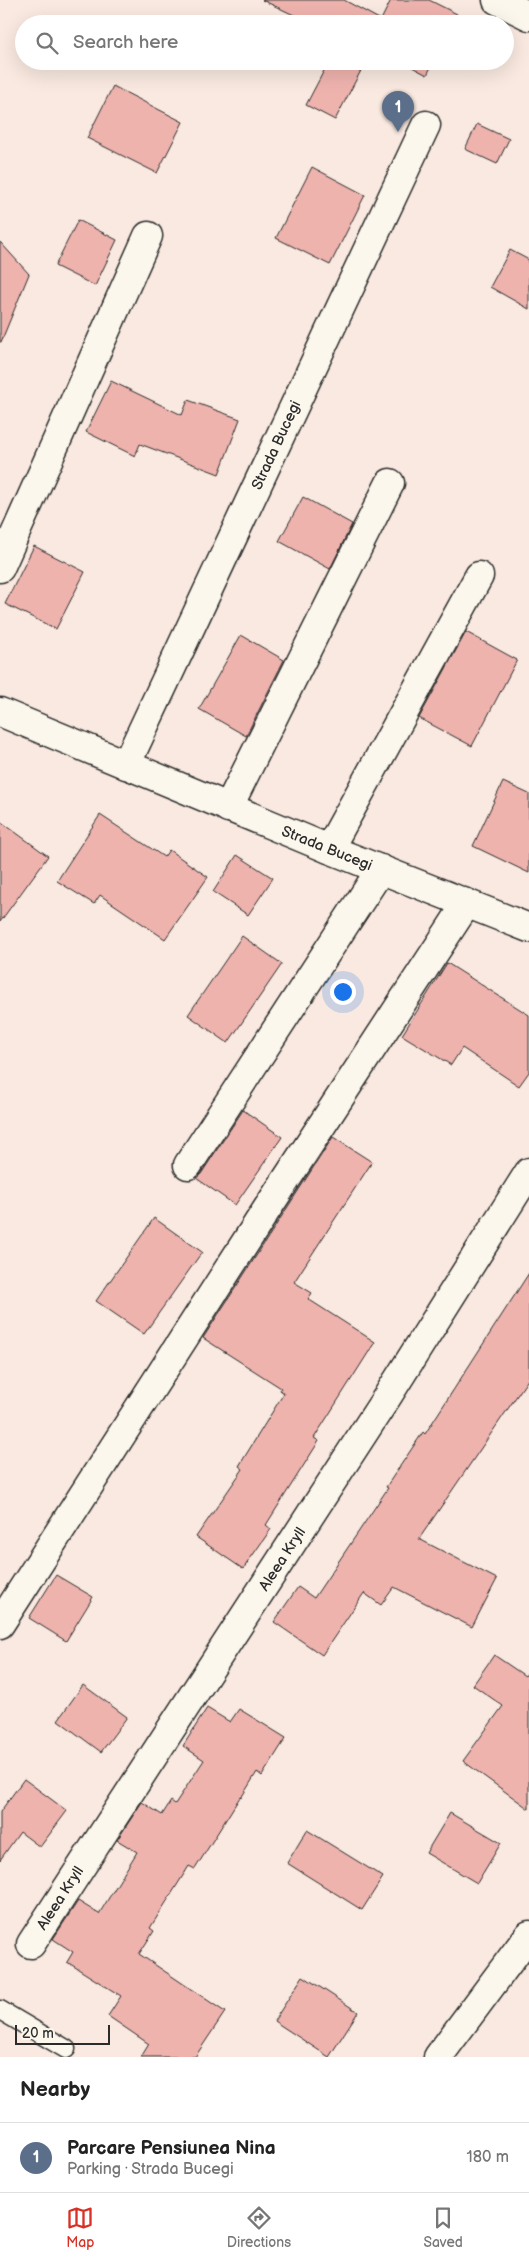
<!DOCTYPE html>
<meta charset="utf-8">
<style>
:root{--surface:#fff;--page:#f6f6f6;--text:#222;--muted:#767676;--line:#e0e0e0;--accent:#d93025}
body{margin:0;font-family:"Balsamiq Sans",sans-serif;background:var(--page);color:var(--text)}
.scale{position:absolute;left:15px;bottom:12px;width:95px;box-sizing:border-box;padding-left:5px;border:2px solid #2b2b2b;border-top:0;font-size:14px;line-height:18px;white-space:nowrap;color:#2b2b2b;-webkit-text-stroke:4px #fbf7ec;paint-order:stroke}
.you{position:absolute;left:342px;top:991px;width:18px;height:18px;margin:-12px;border:4px solid #fff;border-radius:50%;background:#1a73e8;box-shadow:0 0 0 8px #1a73e833}
.badge{display:grid;place-items:center;width:32px;height:32px;border-radius:50%;background:var(--accent);color:#fff;font-size:16px;font-weight:700}
.pin{position:absolute;translate:-50% -41px;filter:drop-shadow(0 1px 2px #0008)}
.pin::after{content:'';position:absolute;top:26px;width:18px;height:15px;background:inherit;clip-path:polygon(0 0,100% 0,50% 100%)}
.list{margin:0;padding:0;list-style:none}
h2{display:flex;justify-content:space-between;align-items:center;height:65px;margin:0;padding:0 20px;font-size:21px}
h2 small{font-size:16px;font-weight:400;color:var(--muted)}
.list li{display:grid;grid-template-columns:32px 1fr auto;gap:15px;align-items:center;box-sizing:border-box;height:70px;padding:0 20px;border-top:1px solid var(--line)}
.list b{display:block;font-size:19px;white-space:nowrap}
.list p{margin:0;font-size:16px;white-space:nowrap;color:var(--muted)}
.list em{font-size:16px;font-style:normal;color:var(--muted)}
.icon{flex:none;width:28px;height:28px;fill:none;stroke:currentColor;stroke-width:2;stroke-linecap:round;stroke-linejoin:round}
.map{position:relative;flex:none;width:529px;height:2057px;overflow:hidden}
.search{position:absolute;background:var(--surface);box-shadow:0 5px 20px #0002;left:15px;right:15px;top:15px;height:55px;display:flex;align-items:center;gap:12px;box-sizing:border-box;padding:0 18px;border-radius:28px;color:var(--muted);font-size:19px}
.sheet{height:135px;background:var(--surface)}
nav{display:flex;justify-content:space-around;align-items:center;box-sizing:border-box;height:70px;border-top:1px solid var(--line);background:var(--surface);font-size:14px;color:var(--muted)}
nav a{display:grid;justify-items:center;gap:2px}
nav .on{color:var(--accent)}
.map>svg:first-child{display:block}
.building{fill:#efb3ae;stroke:#2b2b2b}
.lines{fill:none;stroke-linecap:round;stroke-linejoin:round}
.service-casing{stroke:#2b2b2b;stroke-width:21}
.minor-casing{stroke:#2b2b2b;stroke-width:31}
.tertiary-casing{stroke:#2b2b2b;stroke-width:31}
.service{stroke:#fbf7ec;stroke-width:18}
.minor{stroke:#fbf7ec;stroke-width:28}
.tertiary{stroke:#fbf7ec;stroke-width:28}
.labels{text-anchor:middle;stroke-width:4;stroke-linejoin:round;paint-order:stroke}
.street-label{font-size:15px;fill:#2b2b2b;stroke:#fbf7ec}
</style>
<div class="map">
<svg width="529" height="2057" viewBox="0 0 529 2057">
<rect width="100%" height="100%" fill="#f9e9e0"/>
<filter id="ink" filterUnits="userSpaceOnUse"><feTurbulence type="fractalNoise" baseFrequency=".02" numOctaves="2"/><feDisplacementMap in="SourceGraphic" scale="10" xChannelSelector="R" yChannelSelector="G"/><feConvolveMatrix kernelMatrix="1 2 1 2 8 2 1 2 1" color-interpolation-filters="sRGB"/></filter>
<g filter="url(#ink)">
<g class="building">
<polygon points="262,0 344,0 381,20 391,0 429,0 457,14 452,24 313,24"/>
<polygon points="329,61 366,61 335,120 306,105"/>
<polygon points="401,61 434,61 427,75"/>
<polygon points="113,86 183,122 157,173 87,138"/>
<polygon points="477,124 509,139 497,164 465,149"/>
<polygon points="312,167 365,195 330,265 276,238"/>
<polygon points="78,220 117,240 95,286 55,266"/>
<polygon points="0,242 29,274 1,342 0,342"/>
<polygon points="510,250 529,260 529,309 490,287"/>
<polygon points="111,381 182,415 188,400 240,419 219,474 140,444 135,456 86,432"/>
<polygon points="303,497 352,524 330,569 279,541"/>
<polygon points="34,546 85,572 56,629 5,604"/>
<polygon points="466,632 517,660 472,746 419,718"/>
<polygon points="241,635 284,660 246,736 199,709"/>
<polygon points="503,782 529,794 529,873 473,846"/>
<polygon points="100,815 164,857 169,850 208,877 165,939 100,895 94,904 57,881"/>
<polygon points="0,821 48,856 0,922"/>
<polygon points="237,855 273,878 248,915 213,892"/>
<polygon points="242,936 282,964 228,1043 188,1015"/>
<polygon points="447,963 529,1015 529,1072 519,1086 462,1048 451,1065 402,1035"/>
<polygon points="243,1110 282,1137 235,1205 196,1178 201,1174"/>
<polygon points="333,1137 372,1162 294,1282 312,1293 308,1299 375,1342 314,1438 319,1441 266,1525 271,1529 243,1569 196,1537 243,1469 239,1466 284,1393 280,1390 281,1388 203,1338"/>
<polygon points="154,1218 202,1252 144,1334 96,1301"/>
<polygon points="529,1273 529,1378 419,1539 497,1579 472,1627 394,1587 381,1605 364,1593 322,1655 274,1622 298,1587 314,1598 388,1488 386,1487 423,1432 425,1434"/>
<polygon points="56,1575 93,1597 66,1641 29,1618"/>
<polygon points="494,1655 525,1676 529,1671 529,1809 463,1761 503,1706 473,1685"/>
<polygon points="83,1685 127,1717 101,1752 58,1720"/>
<polygon points="207,1708 230,1722 239,1709 286,1738 262,1776 257,1772 241,1798 240,1797 195,1869 189,1866 150,1928 154,1931 139,1954 225,2012 195,2057 141,2057 149,2044 108,2016 121,1996 67,1962 73,1952 53,1939 78,1901 99,1914 137,1852 117,1840 142,1802 162,1815 171,1801 175,1804 204,1760 183,1746"/>
<polygon points="24,1779 67,1811 40,1847 20,1832 0,1860 0,1812"/>
<polygon points="450,1813 501,1843 477,1883 426,1853"/>
<polygon points="307,1830 383,1877 362,1910 287,1863"/>
<polygon points="303,1976 358,2012 329,2057 274,2021"/>
</g>
<g class="lines">
<g class="service-casing">
<polyline id="service" points="0,2010 66,2049"/>
</g>
<g class="minor-casing">
<g id="minor">
<polyline points="497,0 529,16"/>
<polyline points="0,568 148,236"/>
<polyline points="0,712 329,849 529,928"/>
<polyline points="126,765 426,125"/>
<polyline points="228,808 390,483"/>
<polyline points="329,849 479,576"/>
<polyline points="188,1165 381,869"/>
<polyline points="0,1624 267,1209 467,903"/>
<polyline points="31,1944 387,1397 529,1172"/>
</g>
</g>
<g class="tertiary-casing">
<polyline id="tertiary" points="438,2057 529,1935"/>
</g>
<use href="#service" class="service"/>
<use href="#minor" class="minor"/>
<use href="#tertiary" class="tertiary"/>
</g>
</g>
<g class="labels">
<g class="street-label">
<text transform="translate(276 445) rotate(-65)" y="5">Strada Bucegi</text>
<text transform="translate(327 848) rotate(22)" y="5">Strada Bucegi</text>
<text transform="translate(282 1559) rotate(-57)" y="5">Aleea Kryll</text>
<text transform="translate(60 1898) rotate(-57)" y="5">Aleea Kryll</text>
</g>
</g>
</svg>
<div class="scale">20 m</div>
<div class="you"></div>
<div class="pin badge" style="left:398px;top:132px;background:#5c6f8a">1</div>
<div class="search"><svg class="icon" aria-label="search" viewBox="0 0 24 24"><circle cx="10" cy="10" r="6"/><path d="M15 15l6 6"/></svg>Search here</div>
</div>
<section class="sheet">
<h2>Nearby<small></small></h2>
<ul class="list">
<li><span class="badge" style="background:#5c6f8a">1</span><div><b>Parcare Pensiunea Nina</b><p>Parking · Strada Bucegi</p></div><em>180 m</em></li>
</ul>
</section>
<nav>
<a class="on"><svg class="icon" aria-label="map" viewBox="0 0 24 24"><path d="M3 6l6-2 6 2 6-2v14l-6 2-6-2-6 2zM9 4v14M15 6v14"/></svg>Map</a>
<a><svg class="icon" aria-label="directions" viewBox="0 0 24 24"><path d="M12 3l9 9-9 9-9-9zM9 14v-3h6M13 9l2 2-2 2"/></svg>Directions</a>
<a><svg class="icon" aria-label="saved" viewBox="0 0 24 24"><path d="M7 4h10v16l-5-4-5 4z"/></svg>Saved</a>
</nav>
